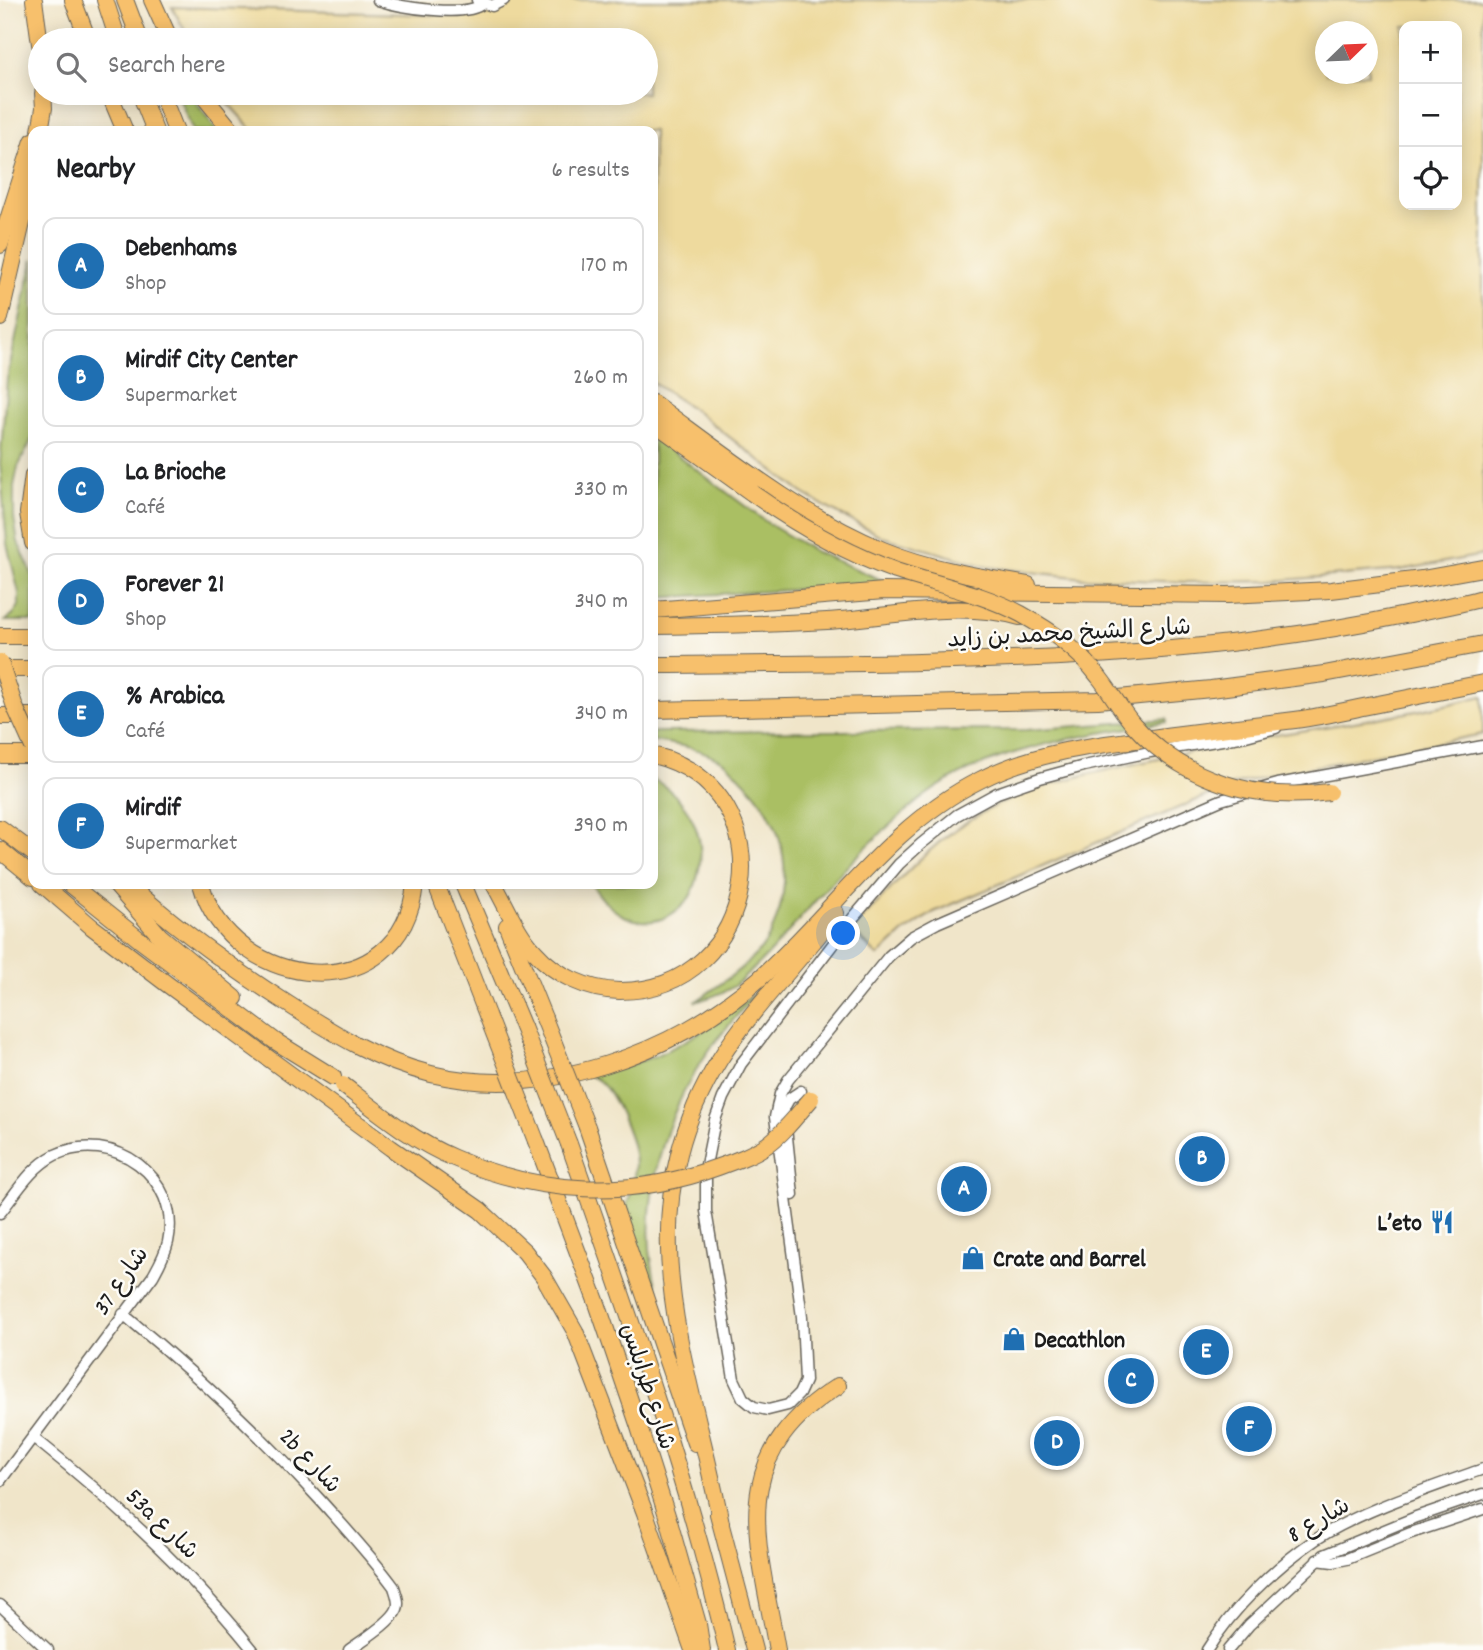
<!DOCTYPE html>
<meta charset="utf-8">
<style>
:root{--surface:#fff;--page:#f2f2f2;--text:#202124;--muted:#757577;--line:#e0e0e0;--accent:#1f6fb2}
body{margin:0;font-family:Dekko,"Playpen Sans Arabic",sans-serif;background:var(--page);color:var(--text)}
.controls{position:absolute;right:21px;top:21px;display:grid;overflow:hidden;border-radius:14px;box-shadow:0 4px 18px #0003}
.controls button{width:63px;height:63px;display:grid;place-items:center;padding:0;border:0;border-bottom:2px solid var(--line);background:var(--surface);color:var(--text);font:35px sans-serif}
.compass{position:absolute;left:1315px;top:21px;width:63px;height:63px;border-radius:50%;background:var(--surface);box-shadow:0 4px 18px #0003;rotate:67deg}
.you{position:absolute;left:844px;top:934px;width:24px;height:24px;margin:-18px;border:5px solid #fff;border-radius:50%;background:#1a73e8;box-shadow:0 0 0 10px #1a73e833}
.badge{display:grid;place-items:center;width:46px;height:46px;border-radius:50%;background:var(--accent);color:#fff;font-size:23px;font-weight:700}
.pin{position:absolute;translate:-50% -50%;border:4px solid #fff;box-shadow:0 2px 7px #0006}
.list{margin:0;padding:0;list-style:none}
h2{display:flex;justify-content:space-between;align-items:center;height:91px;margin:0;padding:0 28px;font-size:30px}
h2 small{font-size:23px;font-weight:400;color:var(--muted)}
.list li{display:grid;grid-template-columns:46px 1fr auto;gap:21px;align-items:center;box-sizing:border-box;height:98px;margin:0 14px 14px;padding:0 14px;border:2px solid var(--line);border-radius:14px}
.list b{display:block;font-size:26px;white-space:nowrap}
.list p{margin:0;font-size:23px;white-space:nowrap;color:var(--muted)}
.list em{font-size:23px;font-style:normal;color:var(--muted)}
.icon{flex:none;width:38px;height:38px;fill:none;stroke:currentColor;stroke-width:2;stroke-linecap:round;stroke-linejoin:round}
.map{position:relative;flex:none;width:1483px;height:1650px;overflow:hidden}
.search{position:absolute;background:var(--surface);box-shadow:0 4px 18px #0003;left:28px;top:28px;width:630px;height:77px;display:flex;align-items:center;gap:18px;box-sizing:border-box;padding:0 24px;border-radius:38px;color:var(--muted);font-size:26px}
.panel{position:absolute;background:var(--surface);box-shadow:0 4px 18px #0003;left:28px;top:126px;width:630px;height:763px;border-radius:14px}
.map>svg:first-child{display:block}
.green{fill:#aabf63;stroke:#636e40;stroke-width:2}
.sand{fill:#eeda9e;stroke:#857b5d;stroke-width:2;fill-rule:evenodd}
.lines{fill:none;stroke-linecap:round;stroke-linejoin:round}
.minor-casing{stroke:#666259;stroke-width:13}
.highway-casing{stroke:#666259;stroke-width:18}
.minor{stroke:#fff;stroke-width:10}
.highway{stroke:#f7c06c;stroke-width:16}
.highway-bridge-casing{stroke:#666259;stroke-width:18;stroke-linecap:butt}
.highway-bridge{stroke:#f7c06c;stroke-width:16}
.labels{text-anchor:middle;stroke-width:5;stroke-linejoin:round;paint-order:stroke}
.street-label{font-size:24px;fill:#1c1c1c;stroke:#fdfcf7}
.poi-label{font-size:24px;font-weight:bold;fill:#1c1c1c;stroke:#fdfcf7;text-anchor:start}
</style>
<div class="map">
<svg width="1483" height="1650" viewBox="0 0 1483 1650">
<rect width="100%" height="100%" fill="#fdfcf7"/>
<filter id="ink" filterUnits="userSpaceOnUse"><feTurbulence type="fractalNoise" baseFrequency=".0143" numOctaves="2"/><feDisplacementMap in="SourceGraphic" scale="14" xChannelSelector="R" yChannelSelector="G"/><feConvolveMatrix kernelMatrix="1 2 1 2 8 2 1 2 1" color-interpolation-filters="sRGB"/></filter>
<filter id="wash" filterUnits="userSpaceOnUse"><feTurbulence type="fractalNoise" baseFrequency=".00686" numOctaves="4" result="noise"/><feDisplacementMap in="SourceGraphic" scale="28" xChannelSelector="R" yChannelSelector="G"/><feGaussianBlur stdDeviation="1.57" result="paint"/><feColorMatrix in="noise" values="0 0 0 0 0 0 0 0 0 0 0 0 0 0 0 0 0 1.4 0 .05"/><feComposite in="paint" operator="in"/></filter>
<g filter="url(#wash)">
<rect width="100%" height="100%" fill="#f0e5c9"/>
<g class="green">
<polygon points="177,93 189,93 217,131 193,131"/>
<polygon points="33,259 33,437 18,467 14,486 14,518 18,542 33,576 33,621 5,621 13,615 19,606 19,593 7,544 0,463 7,379"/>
<polygon points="653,437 769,524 816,552 891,584 653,598"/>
<path d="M1167,719V722C1090,734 989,748 926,795C889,823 856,856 825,890C796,922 768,959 734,986C723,994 708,998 695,1002C718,986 742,970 761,949C770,938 775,924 779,911C793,861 779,815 743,780C737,774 731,766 724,762C702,748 678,745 653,741V732L1026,730Z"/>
<path d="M653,779C687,798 708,835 698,874C696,884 693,895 685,903C652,937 613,920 592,884H653Z"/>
<path d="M757,991C742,1010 725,1029 710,1049C670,1104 645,1181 650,1249C652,1272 658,1295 663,1317L657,1320L626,1207C632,1191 637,1171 634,1154C631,1134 614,1093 599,1081C595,1077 588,1076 584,1074C608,1069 634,1065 657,1055C693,1039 727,1016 757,991Z"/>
</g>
<g class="sand">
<path d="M516,0H1483V555L1401,570L1273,581L1188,582L1084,578L988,567L883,537L833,511L801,492L693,409L653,383V131H253L219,93H646V40H190L172,7L470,16L489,14ZM1404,26H1457V205H1404ZM1326,32H1368V74H1326Z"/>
<path d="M1483,696V734L1276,774L1232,785L934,912L903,933L878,956L852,930C893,887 933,838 987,810C1038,783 1098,772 1154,760C1175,756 1196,750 1216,746C1305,728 1395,719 1483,696Z"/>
</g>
</g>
<g filter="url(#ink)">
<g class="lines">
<g class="minor-casing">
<g id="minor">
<path d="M378,0C399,7 465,18 482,4"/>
<polyline points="477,0 492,6 504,0"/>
<polyline points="1276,728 1246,736 1150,752 1084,766 1040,778 997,793 957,815 921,844 899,864 853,918 741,1064 723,1098 715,1120 706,1165 706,1211 734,1379 743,1398 754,1407 768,1410 788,1405 799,1394 805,1381 802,1317 775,1117 780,1094 788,1080 889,956 911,937 937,923 1221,800 1278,784 1483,746"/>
<polyline points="793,1195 784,1108 789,1099 801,1091"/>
<path d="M0,1213C16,1193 31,1167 55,1155C112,1128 182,1177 168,1242C165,1255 159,1265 153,1276L0,1481"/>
<path d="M123,1314C194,1372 260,1434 321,1501C346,1529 372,1557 394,1587C396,1594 400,1602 397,1609C391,1623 361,1641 349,1650"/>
<path d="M33,1437C113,1501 189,1570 253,1650"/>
<polyline points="1317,1560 1333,1562 1347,1559 1411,1533 1483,1509"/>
<polyline points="0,1605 48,1650"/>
<path d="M1207,1650C1232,1609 1275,1567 1315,1540C1362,1510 1430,1488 1483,1469"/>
<polyline points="1228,1650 1249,1625 1324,1555 1416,1517 1483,1494"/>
</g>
</g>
<g class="highway-casing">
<g id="highway">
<polyline points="34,0 40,44"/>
<polyline points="73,0 88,40"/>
<polyline points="105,0 118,40"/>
<polyline points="125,0 140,40"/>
<polyline points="152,0 170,40"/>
<polyline points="109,93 125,131"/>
<polyline points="140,93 155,131"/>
<polyline points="161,93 176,131"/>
<polyline points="201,93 232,131"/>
<polyline points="40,131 44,108 43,93"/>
<polyline points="0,245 33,141"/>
<polyline points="0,318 33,175"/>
<path d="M653,403C726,456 799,515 883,550C929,569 979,577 1028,585"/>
<polyline points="653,422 752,493"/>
<polyline points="33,475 28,513 33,543"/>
<polyline points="653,610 884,591 1228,595 1331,590 1422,579 1483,568"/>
<path d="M653,626C715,625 778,625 840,620C900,615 960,601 1020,617"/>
<polyline points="0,636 33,636"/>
<path d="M653,665C906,662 1157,667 1405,615C1431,609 1458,605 1483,598"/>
<polyline points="0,669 33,669"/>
<polyline points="653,710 1098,700 1211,689 1324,674 1483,644"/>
<polyline points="0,716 33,716"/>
<polyline points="0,755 33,755"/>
<polyline points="0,828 33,853"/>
<polyline points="0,850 33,877"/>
<polyline points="42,884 92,927 167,984 391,1148 480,1210 525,1252 544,1277 575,1331 645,1513 693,1650"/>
<polyline points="70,884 140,940 275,1041 333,1077"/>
<polyline points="115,884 160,936 235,998"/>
<path d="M128,884C177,929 232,968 288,1004C333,1033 378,1061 431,1074C543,1101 675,1054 759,979C833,913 889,825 980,780C1030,754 1087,746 1143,739C1193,732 1244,726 1295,720C1318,717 1340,712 1363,707C1403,699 1443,691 1483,683"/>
<path d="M201,884C231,993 402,1011 415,884"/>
<polyline points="436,884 487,1015"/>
<polyline points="463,884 523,1027"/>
<path d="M494,884C507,907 517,933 535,952C556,976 588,990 619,991C760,992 791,789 653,755"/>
<polyline points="507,926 544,1018"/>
<polyline points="587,1127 695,1443"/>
<polyline points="536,1141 598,1306 638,1424 670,1525 698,1624 702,1650"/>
<path d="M569,1144C628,1311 687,1478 727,1650"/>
<polyline points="718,1514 754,1650"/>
<path d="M721,1523C689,1359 622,1217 720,1059C753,1006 799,963 836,913"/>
<path d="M777,1650C758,1539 724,1459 838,1386"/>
</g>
</g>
<use href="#minor" class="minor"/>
<use href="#highway" class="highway"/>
<g class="highway-bridge-casing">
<g id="highway-bridge">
<path d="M752,493C797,525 844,552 896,571C938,585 982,593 1021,614C1051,631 1078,649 1099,677C1111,692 1120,709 1133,724C1183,781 1256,802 1329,792"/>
<polyline points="0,662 15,707 33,747"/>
<polyline points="487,1015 536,1141"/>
<polyline points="544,1018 587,1127"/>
<polyline points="523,1027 569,1144"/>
<path d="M343,1085C378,1112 413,1141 454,1158C539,1195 631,1199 718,1167C735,1161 752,1155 767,1145C784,1133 797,1115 811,1099"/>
</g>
</g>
<use href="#highway-bridge" class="highway-bridge"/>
</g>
</g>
<defs>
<g id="restaurant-bare" transform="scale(1.89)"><path d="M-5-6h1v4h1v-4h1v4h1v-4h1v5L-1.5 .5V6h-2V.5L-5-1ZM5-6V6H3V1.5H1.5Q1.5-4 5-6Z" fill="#1f6fb2" stroke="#fdfcf7" stroke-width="2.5" paint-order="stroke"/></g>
<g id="shop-bare" transform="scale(1.89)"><path d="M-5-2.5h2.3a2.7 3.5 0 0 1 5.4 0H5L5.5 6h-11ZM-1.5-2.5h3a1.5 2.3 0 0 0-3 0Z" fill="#1f6fb2" stroke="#fdfcf7" stroke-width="2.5" paint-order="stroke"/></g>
</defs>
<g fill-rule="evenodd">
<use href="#restaurant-bare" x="1442" y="1222"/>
<use href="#shop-bare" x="973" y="1258"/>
<use href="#shop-bare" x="1014" y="1339"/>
</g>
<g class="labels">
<g class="street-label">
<text transform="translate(1069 632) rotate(-3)" y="8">شارع الشيخ محمد بن زايد</text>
<text transform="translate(120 1280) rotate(-55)" y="8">شارع 37</text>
<text transform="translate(649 1386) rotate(72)" y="8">شارع طرابلس</text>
<text transform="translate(311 1460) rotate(47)" y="8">2b شارع</text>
<text transform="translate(1318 1519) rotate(-30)" y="8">شارع 8</text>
<text transform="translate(163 1523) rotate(44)" y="8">53a شارع</text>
</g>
<g class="poi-label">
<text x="1422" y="1230" text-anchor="end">L’eto</text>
<text x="993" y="1266">Crate and Barrel</text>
<text x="1034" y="1347">Decathlon</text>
</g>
</g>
</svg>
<div class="controls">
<button>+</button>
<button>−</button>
<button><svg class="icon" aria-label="locate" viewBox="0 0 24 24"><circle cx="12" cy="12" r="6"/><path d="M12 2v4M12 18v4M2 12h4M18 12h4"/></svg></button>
</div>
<svg class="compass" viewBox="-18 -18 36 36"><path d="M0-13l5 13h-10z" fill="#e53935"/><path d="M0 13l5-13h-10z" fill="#757577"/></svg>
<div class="you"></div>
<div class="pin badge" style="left:964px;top:1189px">A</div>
<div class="pin badge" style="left:1202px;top:1159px">B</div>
<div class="pin badge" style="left:1131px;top:1381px">C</div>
<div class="pin badge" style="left:1057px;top:1443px">D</div>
<div class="pin badge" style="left:1206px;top:1352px">E</div>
<div class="pin badge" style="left:1249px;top:1429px">F</div>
<div class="search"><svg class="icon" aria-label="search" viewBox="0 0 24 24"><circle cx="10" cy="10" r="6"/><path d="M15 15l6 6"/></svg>Search here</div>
<section class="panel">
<h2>Nearby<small>6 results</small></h2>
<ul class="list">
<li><span class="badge">A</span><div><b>Debenhams</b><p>Shop</p></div><em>170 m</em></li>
<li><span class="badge">B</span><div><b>Mirdif City Center</b><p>Supermarket</p></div><em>260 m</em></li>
<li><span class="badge">C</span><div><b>La Brioche</b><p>Café</p></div><em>330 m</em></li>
<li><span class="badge">D</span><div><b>Forever 21</b><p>Shop</p></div><em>340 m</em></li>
<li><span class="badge">E</span><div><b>% Arabica</b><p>Café</p></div><em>340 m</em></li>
<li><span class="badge">F</span><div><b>Mirdif</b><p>Supermarket</p></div><em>390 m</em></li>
</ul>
</section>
</div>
